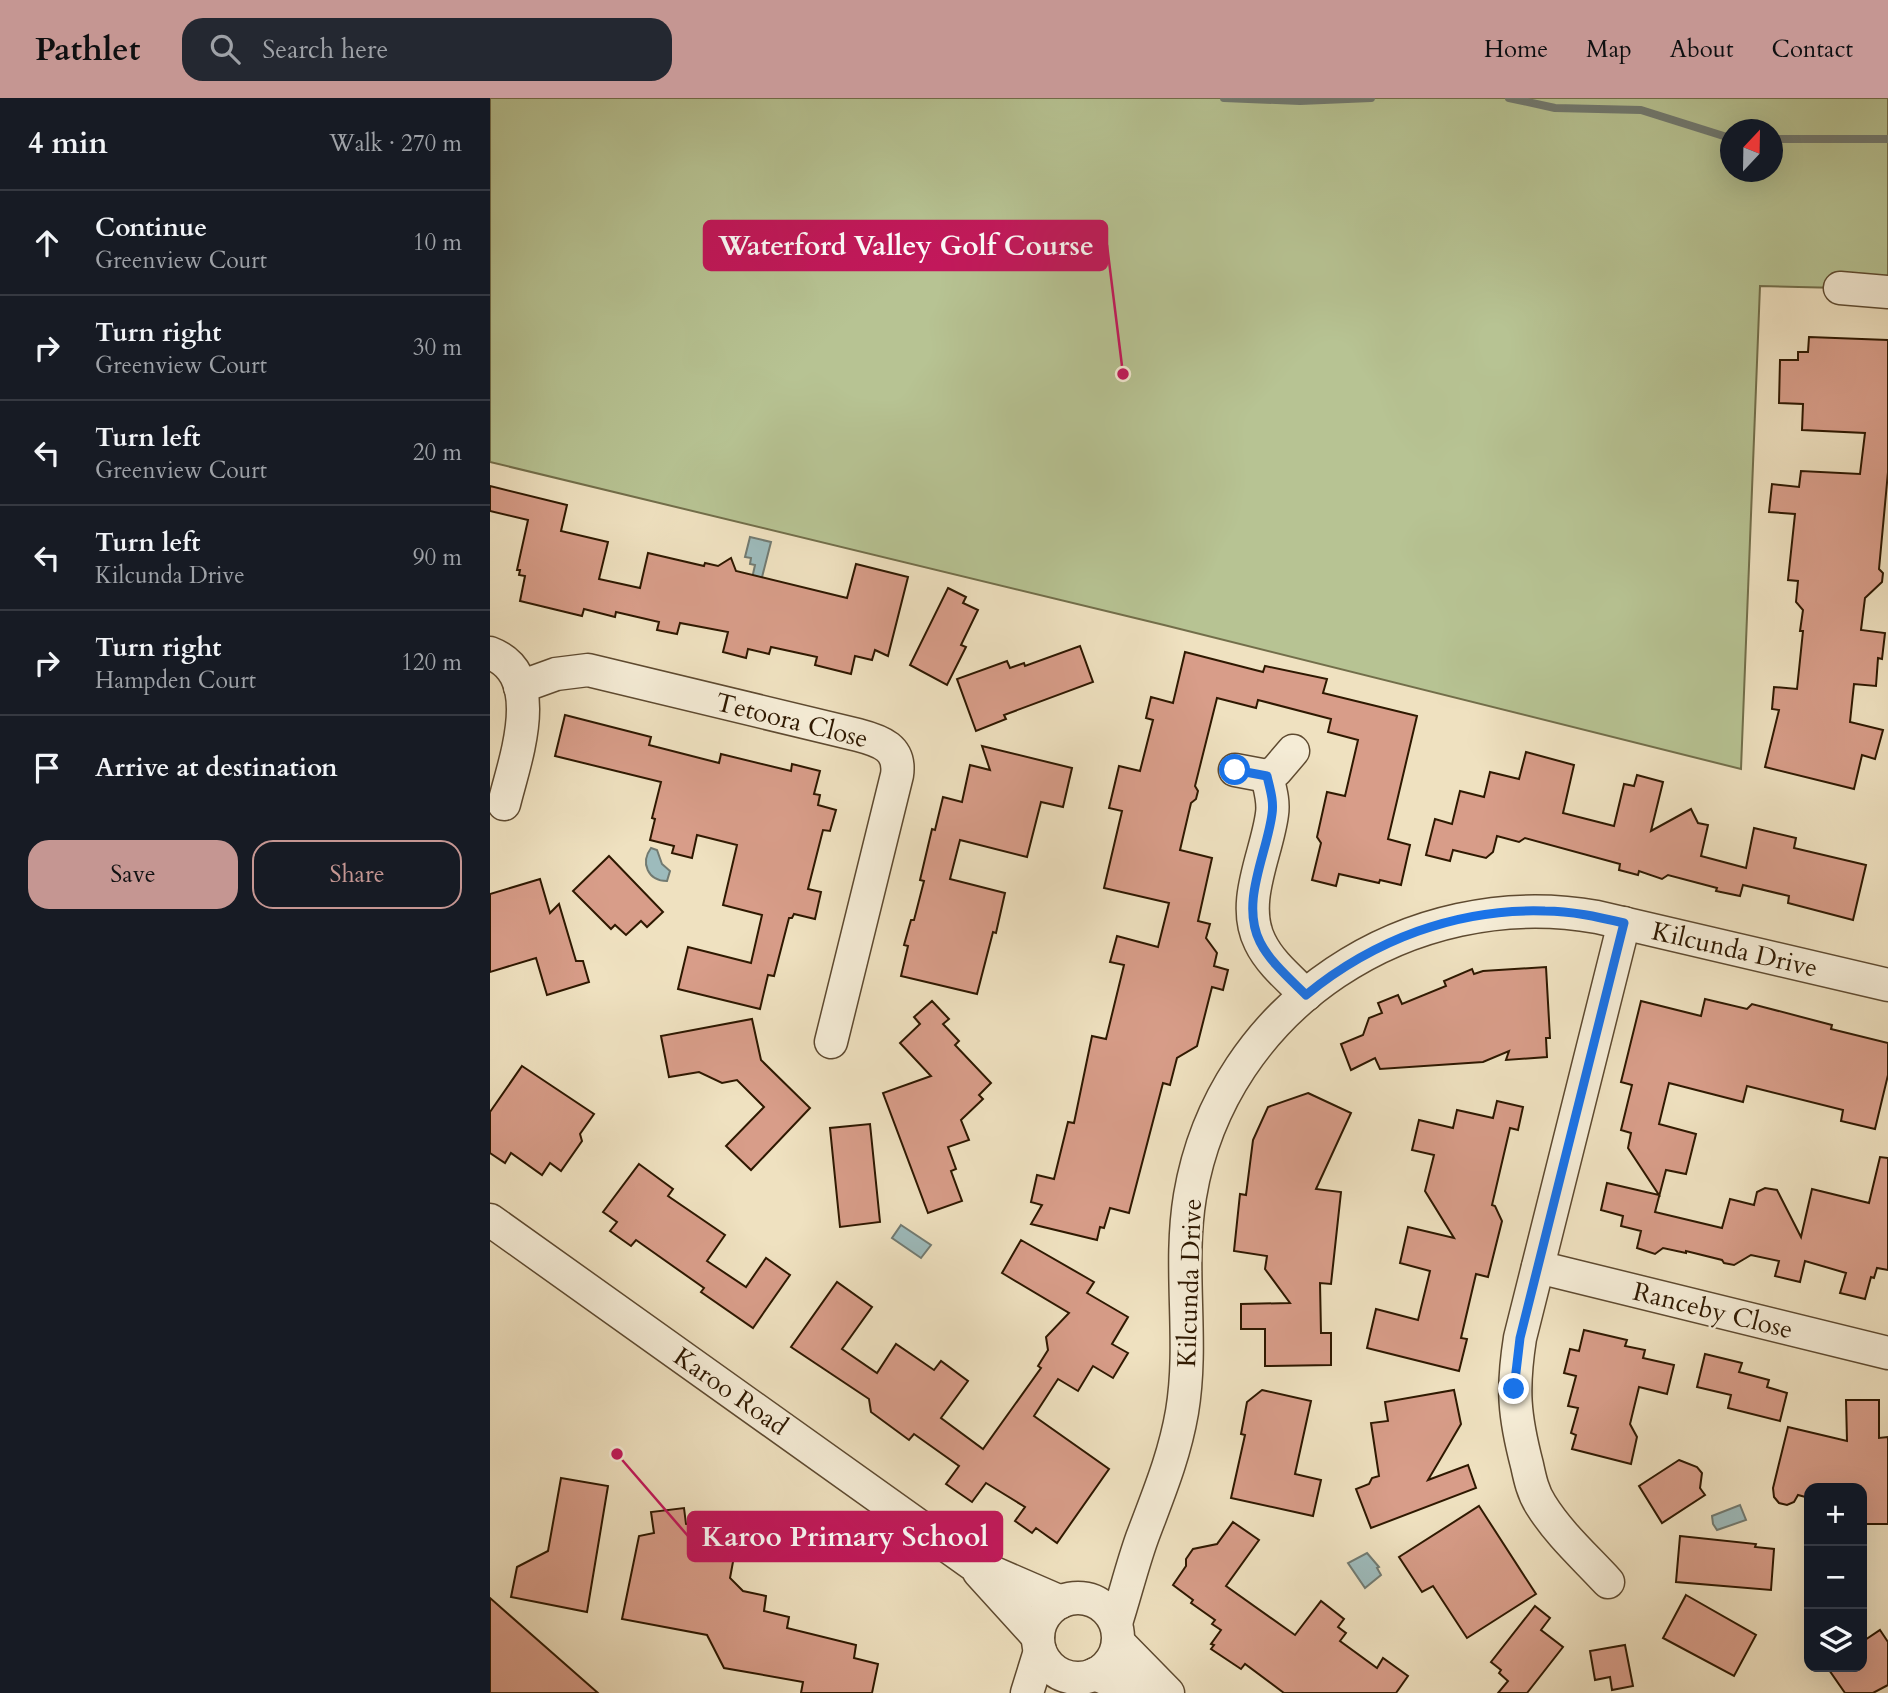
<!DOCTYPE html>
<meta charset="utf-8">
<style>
:root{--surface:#171b24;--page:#242831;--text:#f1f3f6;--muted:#9ea1a6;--line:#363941;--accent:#c59692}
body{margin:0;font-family:Cardo,serif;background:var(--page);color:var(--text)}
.controls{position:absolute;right:21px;bottom:21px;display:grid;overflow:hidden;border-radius:14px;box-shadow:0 7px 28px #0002}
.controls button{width:63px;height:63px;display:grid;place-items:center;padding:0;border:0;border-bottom:2px solid var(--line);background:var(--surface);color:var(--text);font:35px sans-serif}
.compass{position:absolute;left:1230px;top:21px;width:63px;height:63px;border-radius:50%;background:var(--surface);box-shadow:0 7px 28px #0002;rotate:22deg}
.stop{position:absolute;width:21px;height:21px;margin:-16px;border:5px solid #1a73e8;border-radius:50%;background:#fff}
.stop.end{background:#1a73e8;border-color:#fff;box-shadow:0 2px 7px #0008}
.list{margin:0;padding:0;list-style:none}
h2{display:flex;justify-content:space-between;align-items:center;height:91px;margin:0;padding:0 28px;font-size:30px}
h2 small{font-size:23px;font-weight:400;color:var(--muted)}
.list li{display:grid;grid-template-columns:46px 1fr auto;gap:21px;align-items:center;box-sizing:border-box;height:105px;padding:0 28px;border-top:2px solid var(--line)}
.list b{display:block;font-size:26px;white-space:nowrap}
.list p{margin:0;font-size:23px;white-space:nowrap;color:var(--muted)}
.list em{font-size:23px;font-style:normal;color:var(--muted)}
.actions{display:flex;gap:14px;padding:21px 28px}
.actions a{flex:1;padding:16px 0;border:2px solid var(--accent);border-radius:21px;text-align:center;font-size:24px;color:var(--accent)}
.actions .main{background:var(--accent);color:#111}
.icon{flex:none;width:38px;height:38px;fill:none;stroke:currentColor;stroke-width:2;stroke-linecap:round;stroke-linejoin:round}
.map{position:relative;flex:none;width:1398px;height:1595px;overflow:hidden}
header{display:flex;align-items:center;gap:42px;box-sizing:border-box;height:98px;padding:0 35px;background:var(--accent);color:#111}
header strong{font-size:33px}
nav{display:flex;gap:38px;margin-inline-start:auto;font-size:24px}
.search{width:490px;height:63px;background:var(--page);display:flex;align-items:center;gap:18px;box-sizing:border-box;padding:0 24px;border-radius:21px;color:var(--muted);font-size:26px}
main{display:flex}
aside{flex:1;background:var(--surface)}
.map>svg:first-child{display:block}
.green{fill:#b7c393;stroke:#726e4a;stroke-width:2;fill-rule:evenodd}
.water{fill:#9dbbbc;stroke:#717a71;stroke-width:2}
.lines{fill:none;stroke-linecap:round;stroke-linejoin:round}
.stream{stroke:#717a71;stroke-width:8}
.building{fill:#d89d89;stroke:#2e1800;stroke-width:2}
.street-casing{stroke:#5e4a30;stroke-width:35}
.street{stroke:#f5ecd6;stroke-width:32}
.route{stroke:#1a73e8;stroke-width:9}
.labels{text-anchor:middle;stroke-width:5;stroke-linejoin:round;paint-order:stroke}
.street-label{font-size:26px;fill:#2e1800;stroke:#f5ecd6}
.leader{fill:none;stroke:#c2185b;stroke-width:2.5}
.callout-dot{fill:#c2185b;stroke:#f5ecd6;stroke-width:2.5}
.callout{fill:#c2185b;stroke:#c2185b;stroke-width:2.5}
.callout-label{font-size:28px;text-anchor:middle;font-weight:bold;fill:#fff}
</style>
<header>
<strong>Pathlet</strong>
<div class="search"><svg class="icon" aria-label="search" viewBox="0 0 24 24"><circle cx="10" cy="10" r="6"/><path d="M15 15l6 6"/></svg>Search here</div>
<nav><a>Home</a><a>Map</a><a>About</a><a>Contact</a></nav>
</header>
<main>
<aside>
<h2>4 min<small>Walk · 270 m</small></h2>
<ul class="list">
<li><svg class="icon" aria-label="ahead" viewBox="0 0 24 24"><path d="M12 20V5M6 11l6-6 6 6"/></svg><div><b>Continue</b><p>Greenview Court</p></div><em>10 m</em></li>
<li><svg class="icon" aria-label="right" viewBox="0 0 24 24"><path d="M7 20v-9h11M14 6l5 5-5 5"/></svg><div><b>Turn right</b><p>Greenview Court</p></div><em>30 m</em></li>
<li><svg class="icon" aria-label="left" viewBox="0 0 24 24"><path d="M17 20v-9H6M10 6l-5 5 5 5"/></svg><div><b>Turn left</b><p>Greenview Court</p></div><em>20 m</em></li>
<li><svg class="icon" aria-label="left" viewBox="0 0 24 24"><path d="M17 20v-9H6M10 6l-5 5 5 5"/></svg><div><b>Turn left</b><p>Kilcunda Drive</p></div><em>90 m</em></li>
<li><svg class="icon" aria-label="right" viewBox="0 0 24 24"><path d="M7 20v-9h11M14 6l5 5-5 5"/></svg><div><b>Turn right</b><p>Hampden Court</p></div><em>120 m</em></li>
<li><svg class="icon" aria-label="arrive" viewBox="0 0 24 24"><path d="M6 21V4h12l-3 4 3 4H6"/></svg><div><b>Arrive at destination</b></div></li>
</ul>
<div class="actions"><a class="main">Save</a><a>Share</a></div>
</aside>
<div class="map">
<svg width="1398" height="1595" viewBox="0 0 1398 1595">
<rect width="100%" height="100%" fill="#efe1c0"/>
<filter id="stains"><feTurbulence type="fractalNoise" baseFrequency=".00286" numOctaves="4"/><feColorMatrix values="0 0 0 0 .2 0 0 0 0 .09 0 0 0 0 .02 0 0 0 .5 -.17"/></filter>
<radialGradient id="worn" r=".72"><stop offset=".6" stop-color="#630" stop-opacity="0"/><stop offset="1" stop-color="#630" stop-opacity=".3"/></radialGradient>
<path class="green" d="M0,0H1398V194L1350,190L1270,188L1251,671L674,527L0,364ZM1240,32H1282V74H1240Z"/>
<g class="water">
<polygon points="260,439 281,444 270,487 261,485 265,467 260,466 261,460 255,459"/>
<path d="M161,750L167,752L172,766L180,773L177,783C158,783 150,765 161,750Z"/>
<polygon points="411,1127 441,1147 431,1160 402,1140"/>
<polygon points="1250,1407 1256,1422 1227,1432 1223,1426 1222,1418"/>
<polygon points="877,1455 889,1469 887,1470 891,1477 875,1490 858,1465"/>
</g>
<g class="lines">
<g class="stream">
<polyline points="734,0 810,3 881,0"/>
<polyline points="1019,0 1065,10 1151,12 1240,40"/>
<polyline points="1282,41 1398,41"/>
</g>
</g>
<g class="building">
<polygon points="1319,239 1398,242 1398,374 1389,471 1393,475 1392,484 1375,500 1371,532 1395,535 1392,561 1388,560 1386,588 1364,586 1360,624 1393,632 1385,661 1372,657 1364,691 1275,669 1289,612 1282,611 1284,589 1307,591 1313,533 1310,533 1313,512 1306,504 1308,483 1298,482 1305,416 1279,414 1282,386 1309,389 1311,373 1370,376 1375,335 1312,332 1313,306 1289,305 1290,262 1308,262 1308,254 1318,254"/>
<polygon points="0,388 77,407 71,433 118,444 109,481 150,490 158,455 214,468 215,465 228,468 241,460 246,473 357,500 366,466 418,479 398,558 385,552 382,562 365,558 361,576 325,567 327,559 281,549 279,556 258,551 256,560 233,554 238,534 190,525 187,536 167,532 169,524 126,514 125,519 94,511 92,518 30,503 35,478 29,477 30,472 27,472 38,422 0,413"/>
<polygon points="458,490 476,499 473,505 488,512 471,547 476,549 457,587 420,567"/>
<polygon points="590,548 603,584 514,617 516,621 486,633 467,581 517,563 520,570 534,565 535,568"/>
<polygon points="695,554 773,574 775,568 837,581 833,595 927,618 898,741 920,747 911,787 890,782 889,785 849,776 846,788 822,782 831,745 827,739 837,694 855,698 868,642 838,634 841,621 768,602 766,610 727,600 705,688 708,693 706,701 701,705 690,752 722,760 708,823 720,826 716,840 727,855 724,868 738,872 733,892 722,889 707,948 687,960 680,987 673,985 639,1115 620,1110 614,1130 610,1129 607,1142 541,1126 552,1107 541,1104 547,1077 564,1081 578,1024 584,1025 602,938 616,941 634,867 620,864 627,838 668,849 679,805 614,790 632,713 619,710 629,668 650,673 663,622 656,620 661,599 683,605"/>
<polygon points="75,617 161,639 159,647 229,665 231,656 301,673 302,666 330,673 324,696 330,697 328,707 346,712 340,733 333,732 318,791 331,794 325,821 304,816 302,820 299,820 284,878 278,877 270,911 188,891 198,849 261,865 272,817 233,807 247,747 207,737 202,760 182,755 184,748 160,742 165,721 162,720 171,684 65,658"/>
<polygon points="492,648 582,670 573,709 551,704 537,759 470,742 460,781 515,795 506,835 503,834 487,896 411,878 418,848 414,847 421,822 424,822 434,783 430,782 442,731 445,732 453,699 472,704 480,667 500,672"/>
<polygon points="1036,654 1084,667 1073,715 1124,728 1134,686 1144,688 1147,677 1173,684 1161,733 1201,711 1208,725 1218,727 1211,758 1256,770 1264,730 1306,740 1304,750 1376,767 1363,822 1298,805 1299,798 1253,787 1250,798 1226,793 1227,790 1178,777 1172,781 1149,773 1148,777 1129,772 1130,766 1035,740 1029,744 1007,738 1003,754 996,760 963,752 960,763 936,757 945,721 962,726 970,693 994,699 1000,674 1029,681"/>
<polygon points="119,758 173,814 157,829 151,823 136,837 125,827 121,831 83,793"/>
<polygon points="50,781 60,815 69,806 86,863 93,863 99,884 57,897 46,860 0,874 0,796"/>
<polygon points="1056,869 1060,940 1056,940 1057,959 1016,962 1019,953 993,964 890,971 885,960 861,972 851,946 873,937 879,920 892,915 888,905 908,897 912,906 956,888 954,883 982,871 984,876 993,873"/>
<polygon points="1215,901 1257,911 1262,906 1342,927 1341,931 1398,945 1398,977 1385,1031 1351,1023 1353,1012 1257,988 1253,1004 1179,985 1169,1026 1206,1036 1196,1076 1176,1072 1165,1114 1232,1130 1240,1101 1264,1107 1267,1094 1275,1090 1287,1092 1311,1139 1322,1091 1379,1105 1390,1059 1398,1060 1398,1172 1387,1170 1384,1180 1381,1179 1375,1201 1350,1195 1356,1175 1315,1163 1310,1184 1285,1178 1289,1163 1261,1157 1244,1167 1234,1165 1232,1162 1196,1153 1196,1155 1173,1150 1165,1156 1147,1150 1151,1133 1131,1128 1133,1118 1111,1112 1117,1085 1169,1097 1138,1050 1141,1035 1131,1032 1142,987 1131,984 1151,903 1211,918"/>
<polygon points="442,903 459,921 453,926 469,943 465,947 501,985 489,997 493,1001 471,1022 479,1042 458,1049 466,1071 461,1073 472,1103 438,1115 393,995 441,978 410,945 430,926 424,919"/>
<polygon points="262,921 271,962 320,1010 261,1072 236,1048 274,1009 247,982 232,985 209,974 179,979 171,938"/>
<polygon points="32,968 104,1016 90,1036 92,1043 71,1073 60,1065 52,1077 21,1055 15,1065 0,1055 0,1014"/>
<polygon points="818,995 861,1015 826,1091 851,1094 841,1186 830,1185 831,1235 841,1235 841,1267 775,1268 775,1231 751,1231 751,1206 800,1205 775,1171 777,1158 744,1153 750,1096 756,1097 763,1042 778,1009"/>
<polygon points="1007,1003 1033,1009 1028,1032 1020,1030 1002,1107 1005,1108 1012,1123 998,1179 986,1176 971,1240 977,1241 969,1273 877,1250 886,1211 928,1222 940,1173 910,1165 918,1129 964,1140 935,1093 944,1057 922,1052 929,1022 963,1030 967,1012 1003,1020"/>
<polygon points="380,1026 390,1124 350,1129 340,1030"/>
<polygon points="149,1066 183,1091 178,1098 235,1137 217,1163 256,1189 276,1160 300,1177 263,1230 211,1194 214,1190 146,1142 141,1148 120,1133 127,1124 113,1114"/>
<polygon points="531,1142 604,1184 597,1195 638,1219 622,1246 638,1255 623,1280 603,1268 588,1293 568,1281 544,1318 619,1371 567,1445 546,1430 542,1435 525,1423 535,1409 496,1385 482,1404 456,1386 469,1368 424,1336 419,1342 381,1314 379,1301 301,1249 347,1184 382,1209 352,1251 387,1275 406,1246 444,1272 451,1263 478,1283 451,1320 493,1351 551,1270 548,1268 558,1252 556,1239 579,1215 512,1175"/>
<polygon points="1094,1232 1137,1242 1135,1248 1155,1252 1153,1260 1184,1267 1177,1296 1149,1289 1140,1326 1147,1339 1141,1366 1082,1351 1086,1337 1081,1335 1088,1310 1078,1308 1086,1278 1074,1275 1080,1251 1089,1253"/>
<polygon points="1215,1256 1252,1265 1249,1274 1279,1282 1277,1289 1297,1295 1290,1323 1238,1310 1241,1297 1207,1289"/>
<polygon points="772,1292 821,1303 805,1376 831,1382 823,1418 741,1400 755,1337 751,1336 757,1304"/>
<polygon points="964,1292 971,1326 938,1382 978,1367 986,1390 881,1430 866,1391 879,1386 882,1380 889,1378 881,1325 898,1323 895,1304"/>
<polygon points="1356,1302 1389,1302 1389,1340 1398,1339 1398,1426 1372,1426 1372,1390 1319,1390 1319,1400 1308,1397 1304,1404 1297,1407 1289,1405 1284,1399 1283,1390 1298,1329 1357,1343"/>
<polygon points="1189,1362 1207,1369 1212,1375 1210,1390 1215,1397 1172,1425 1149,1388"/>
<polygon points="71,1380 118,1388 97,1514 21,1499 27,1469 58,1453"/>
<polygon points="989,1408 1046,1496 977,1540 943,1488 932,1494 909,1459"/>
<polygon points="194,1410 196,1426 248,1437 240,1480 253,1493 276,1498 274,1513 299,1519 297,1530 366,1547 364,1560 388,1566 382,1595 311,1595 313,1584 234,1570 217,1537 132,1521 149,1438 164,1435 161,1414"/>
<polygon points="743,1424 769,1442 736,1488 805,1537 831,1503 854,1521 848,1529 856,1535 850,1543 887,1570 893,1560 918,1578 906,1595 794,1595 755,1566 751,1571 721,1551 724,1547 721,1546 731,1532 722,1526 725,1522 701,1505 703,1502 683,1487 696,1468 696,1461 703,1451 727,1446"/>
<polygon points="1190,1438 1266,1446 1265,1449 1284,1451 1281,1492 1186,1484"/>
<polygon points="1196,1497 1266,1537 1244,1578 1173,1540"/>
<polygon points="0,1500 108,1595 0,1595"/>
<polygon points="1045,1508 1060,1520 1051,1532 1073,1549 1037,1595 1008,1595 1018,1583 1009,1575 1011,1572 1001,1564"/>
<polygon points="1390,1532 1398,1544 1398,1587 1383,1595 1355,1595 1337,1569 1372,1569 1372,1544"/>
<polygon points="1135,1547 1143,1588 1122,1592 1120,1579 1105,1582 1100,1553"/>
</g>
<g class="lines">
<g class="street-casing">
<g id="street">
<polyline points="1350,190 1398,194"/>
<path d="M0,555C58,577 24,664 14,706"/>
<path d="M30,589L66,576L98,572L368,637C391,643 411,650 407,677L341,944"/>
<polyline points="745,672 777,678 786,673 803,653"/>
<path d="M777,678C780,691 784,703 782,716C777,756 750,804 770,844C780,865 800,881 816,897"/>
<polyline points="0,1122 481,1465 571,1504"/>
<polyline points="1048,1169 1398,1255"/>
<polyline points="489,1474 548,1539"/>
<path d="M1118,1484C1095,1459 1069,1436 1051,1407C1043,1395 1040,1381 1037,1367C1024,1317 1022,1291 1030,1240L1134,825"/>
<circle cx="588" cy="1540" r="40"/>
<path d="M626,1525C635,1497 642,1468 652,1440C668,1397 684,1360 692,1314C704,1243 688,1170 700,1098C732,907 920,786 1107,819L1398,887"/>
<polyline points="628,1544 678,1595"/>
<polyline points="605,1576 650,1595"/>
<polyline points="537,1595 550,1553"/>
</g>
</g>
<use href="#street" class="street"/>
</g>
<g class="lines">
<path class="route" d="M745,672L777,678C780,691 784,703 782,716C777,756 750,804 770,844C780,864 800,881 816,897C883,842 967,810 1055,813C1082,813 1108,819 1134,825L1030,1240L1024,1291"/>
</g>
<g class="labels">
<g class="street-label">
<text transform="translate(302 622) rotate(14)" y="9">Tetoora Close</text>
<text transform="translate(1245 851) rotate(13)" y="9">Kilcunda Drive</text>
<text transform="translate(699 1185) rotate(-88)" y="9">Kilcunda Drive</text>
<text transform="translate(1223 1212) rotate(14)" y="9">Ranceby Close</text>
<text transform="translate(241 1293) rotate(35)" y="9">Karoo Road</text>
</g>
</g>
<path class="leader" d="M633 276L617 147M127 1356L198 1438"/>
<g class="callout-dot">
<circle cx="633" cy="276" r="7"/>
<circle cx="127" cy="1356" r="7"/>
</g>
<g class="callout">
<rect x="214" y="123" width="403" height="49" rx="7"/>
<rect x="198" y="1414" width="314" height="49" rx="7"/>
</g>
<g class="callout-label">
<text x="416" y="157">Waterford Valley Golf Course</text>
<text x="355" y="1448">Karoo Primary School</text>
</g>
<rect width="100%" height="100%" filter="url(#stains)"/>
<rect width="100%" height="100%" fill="url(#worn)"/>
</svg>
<div class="controls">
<button>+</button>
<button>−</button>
<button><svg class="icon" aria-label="layers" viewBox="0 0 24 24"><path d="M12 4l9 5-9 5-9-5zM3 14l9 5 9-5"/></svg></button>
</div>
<svg class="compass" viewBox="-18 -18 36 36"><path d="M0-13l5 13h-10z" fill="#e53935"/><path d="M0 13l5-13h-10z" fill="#9ea1a6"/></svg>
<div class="stop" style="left:745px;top:672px"></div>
<div class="stop end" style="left:1024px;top:1291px"></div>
</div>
</main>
